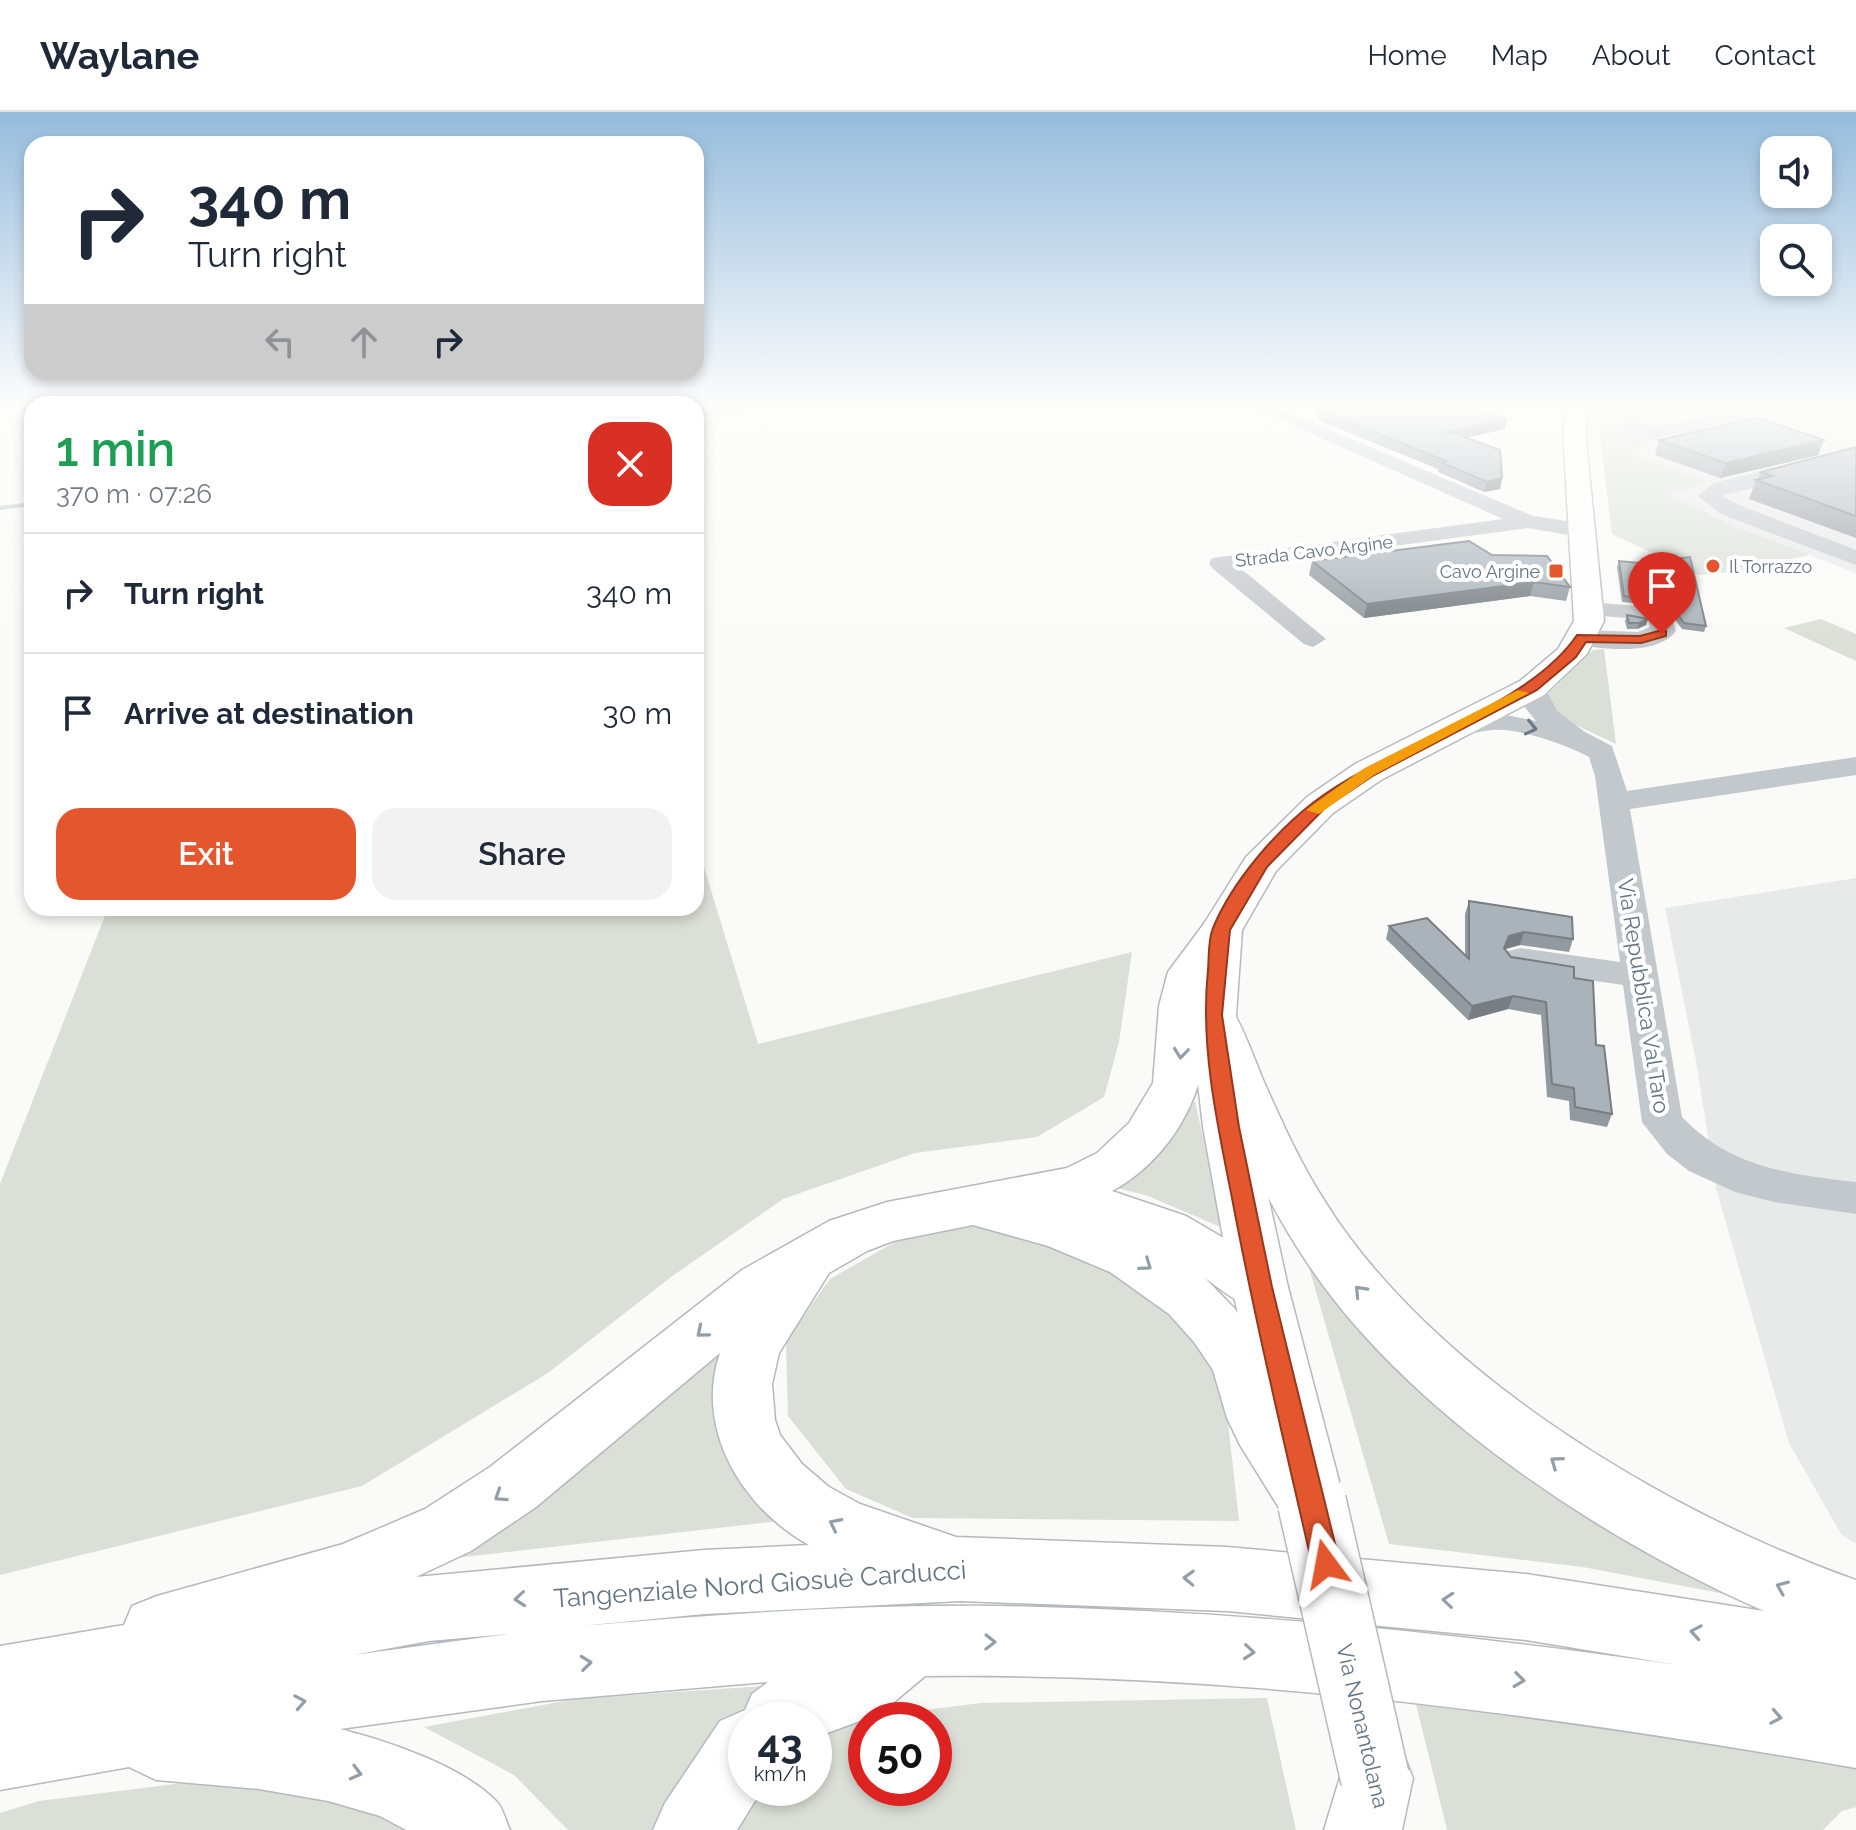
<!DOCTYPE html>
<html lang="en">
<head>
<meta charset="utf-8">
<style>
	body { margin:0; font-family:Raleway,sans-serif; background:#f2f2f3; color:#1f2937; height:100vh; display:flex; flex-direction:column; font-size:30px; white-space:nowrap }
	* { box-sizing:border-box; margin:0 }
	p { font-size:26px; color:#747a83 }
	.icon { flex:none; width:44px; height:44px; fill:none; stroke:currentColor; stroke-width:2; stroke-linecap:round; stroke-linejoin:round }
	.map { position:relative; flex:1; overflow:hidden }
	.side { position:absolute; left:24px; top:284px; width:680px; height:520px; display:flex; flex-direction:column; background:#fff; border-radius:24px; box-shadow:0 4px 12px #0003 }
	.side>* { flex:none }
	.hud { position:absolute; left:24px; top:24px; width:680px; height:244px; border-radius:24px; box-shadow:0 4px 12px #0003; background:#fff; color:#1f2937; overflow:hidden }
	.fabs { position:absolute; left:1760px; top:24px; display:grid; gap:16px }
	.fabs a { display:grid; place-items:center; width:72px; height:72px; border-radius:16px; background:#fff; box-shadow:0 4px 12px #0003; font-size:40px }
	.speed { position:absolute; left:728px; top:1590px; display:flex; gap:16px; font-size:40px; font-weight:700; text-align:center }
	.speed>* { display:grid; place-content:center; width:104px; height:104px; border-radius:50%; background:#fff; box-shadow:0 4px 12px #0003; line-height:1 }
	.speed small { font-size:20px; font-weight:400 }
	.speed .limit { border:12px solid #d22; background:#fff; color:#111 }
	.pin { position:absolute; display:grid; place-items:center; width:68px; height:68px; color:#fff; margin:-82px -34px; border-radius:50% 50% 50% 0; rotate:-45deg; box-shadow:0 0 8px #0007 }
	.pin .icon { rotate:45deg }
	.me { position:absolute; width:88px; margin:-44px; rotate:347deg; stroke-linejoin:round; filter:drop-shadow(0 0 6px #0008) }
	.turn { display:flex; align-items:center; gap:28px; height:168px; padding:0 32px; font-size:36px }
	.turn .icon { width:104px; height:104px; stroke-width:2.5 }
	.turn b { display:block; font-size:56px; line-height:68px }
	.lanes { display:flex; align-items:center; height:76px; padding:0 32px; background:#0003; justify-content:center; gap:40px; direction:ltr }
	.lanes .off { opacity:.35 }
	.round { display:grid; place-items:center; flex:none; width:84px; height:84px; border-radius:24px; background:#f2f2f3 }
	.head { display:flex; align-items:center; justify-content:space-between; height:136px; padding:0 32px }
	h1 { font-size:48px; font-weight:600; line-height:60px; color:#1e9e55 }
	.primary-button { display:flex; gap:16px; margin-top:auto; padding:16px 32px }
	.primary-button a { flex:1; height:92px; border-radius:24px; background:#e4572e; color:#fff; font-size:32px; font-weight:600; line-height:92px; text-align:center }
	.primary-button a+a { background:#f2f2f3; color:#1f2937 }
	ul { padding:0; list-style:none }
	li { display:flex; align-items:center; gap:24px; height:120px; padding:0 32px; border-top:2px solid #e0e1e3 }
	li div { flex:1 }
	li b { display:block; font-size:30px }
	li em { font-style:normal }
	header { display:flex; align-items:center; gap:48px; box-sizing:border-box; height:112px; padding:0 40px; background:#fff; border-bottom:2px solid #e0e1e3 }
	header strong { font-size:38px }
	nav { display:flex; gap:44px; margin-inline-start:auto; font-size:28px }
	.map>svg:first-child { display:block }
	.built { fill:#e8e9e9 }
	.green { fill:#dadfd7; fill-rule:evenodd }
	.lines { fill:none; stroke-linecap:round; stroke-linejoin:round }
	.stream { fill:#bbc7cb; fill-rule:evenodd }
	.major-casing { stroke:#b5babe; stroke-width:3 }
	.highway-casing { stroke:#b4b9bd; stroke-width:3 }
	.minor { fill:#c3c8cc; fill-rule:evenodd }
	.major { fill:#fff; fill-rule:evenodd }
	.highway { fill:#fff; fill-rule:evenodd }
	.major-bridge-casing { stroke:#b5babe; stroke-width:71; stroke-linecap:butt }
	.major-bridge { stroke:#fff; stroke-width:68 }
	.wall { fill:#929a9f }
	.shaded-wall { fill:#777d82 }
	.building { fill:#aab3b9; stroke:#777d82; stroke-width:2 }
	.oneway { stroke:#6a7a87 }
	.oneway2 { stroke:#939fa8 }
	.route { fill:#e4572e; stroke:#94391e; stroke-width:2 }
	.slow { fill:#f59e0b }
	.poi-dot { fill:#e4572e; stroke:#fff; stroke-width:3 }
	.labels { text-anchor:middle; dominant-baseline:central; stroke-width:8; stroke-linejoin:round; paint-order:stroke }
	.far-street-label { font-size:18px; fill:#657683; stroke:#fff }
	.far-poi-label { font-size:18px; fill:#657683; stroke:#fff; text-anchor:start }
	.street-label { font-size:22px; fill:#657683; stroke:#fff }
	.near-street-label { font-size:26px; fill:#657683; stroke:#fff }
</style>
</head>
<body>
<header>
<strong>Waylane</strong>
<nav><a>Home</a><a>Map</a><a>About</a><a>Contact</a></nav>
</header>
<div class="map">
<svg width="1856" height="1718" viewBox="0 0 1856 1718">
	<rect width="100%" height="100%" fill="#fafaf8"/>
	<g class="built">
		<polygon points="1573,292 1856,292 1856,461 1733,414 1667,381 1708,369 1572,321"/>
		<polygon points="1856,766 1856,1432 1841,1422 1789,1331 1716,1076 1696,949 1665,796"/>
	</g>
	<g class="green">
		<polygon points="1596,292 1637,292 1615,297 1617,316 1655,328 1626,340 1710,370 1668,382 1733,414 1810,443 1738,459 1699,463 1612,422"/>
		<polygon points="1821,507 1856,522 1856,549 1784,516"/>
		<polygon points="1604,537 1616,632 1557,604 1545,585 1593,538"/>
		<polygon points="696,729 758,932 1132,840 1119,930 1104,985 1037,1025 915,1041 783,1087 671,1165 548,1261 362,1374 0,1463 0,1072 108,796 696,796"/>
		<polygon points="1195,989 1223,1116 1148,1084 1106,1073 1158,1039"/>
		<polygon points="1290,1090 1491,1311 1824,1501 1583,1455 1389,1432"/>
		<polygon points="991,1108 1133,1155 1221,1248 1239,1409 913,1406 846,1377 788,1304 786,1229 830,1167 902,1126"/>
		<polygon points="760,1196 737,1242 797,1407 446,1447"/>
		<polygon points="779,1573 711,1638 665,1718 568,1718 514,1663 424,1615 575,1587"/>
		<polygon points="1414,1584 1856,1647 1856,1695 1842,1699 1823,1718 1447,1718"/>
		<path d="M1267,1586l29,132h-558l11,-35 9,-7h56v-51l16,-15 151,-19zM866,1608h68v68h-68z"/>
		<polygon points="255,1662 419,1718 0,1718 0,1701 39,1689"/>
	</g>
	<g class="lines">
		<g class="stream">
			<polygon points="781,292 797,292 696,305 696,301"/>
			<polygon points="32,390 32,394 0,398 0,394"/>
		</g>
		<g class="major-casing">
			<polygon id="major" points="1569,292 1591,292 1585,319 1604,509 1587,542 1544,583 1381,668 1333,701 1276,759 1242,818 1236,903 1253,1015 1288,1175 1339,1369 1330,1389 1307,1398 1284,1389 1275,1369 1232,1175 1203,1015 1190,903 1200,818 1246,745 1307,685 1355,652 1520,569 1558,537 1574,509 1563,319"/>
		</g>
		<g class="highway-casing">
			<g id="highway">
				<path d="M1221,805l15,4 6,9 -30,43 -7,29 24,3c15,23 24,51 35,77 18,40 36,81 60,118 107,173 344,314 532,380v188c-308,-53 -618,-96 -931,-92l-44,37 -67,25v-18h-68v68h17l-26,42h-84l12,-27 55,-82 25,-11 7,-16 16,-12 -226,19 -202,28c47,12 123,37 157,73 6,6 9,20 13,28h-104l-26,-14 -52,-15 -69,-12 -103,-9 -27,-13 -129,23v-144l124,-21 8,-19 25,-10 186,-52 82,-35 65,-42 252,-197 87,-49 58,-19 180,-34 30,-15 32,-30 24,-40 6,-77 9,-34 38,-51zM1205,942c28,72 58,143 101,207 99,150 295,279 458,350l-238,-37 -299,-27 -271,-10 -96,-33 -31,-17 -27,-23 -22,-29 -5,-15 -3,-36 7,-31 50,-80 38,-22 26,-10 80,-16 75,21 62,26 59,42 25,28 19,28 14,48 13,27 49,79 23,8 23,-8 9,-21 -9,-21 -50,-72 -27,-69 -23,-32 -30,-31c27,19 41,36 75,25l8,-16 -8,-16 -94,-55 -74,-25c50,-27 86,-81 93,-137zM720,1241c-26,76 22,155 89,192l-105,5 -288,27 55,-26 65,-44zM961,1489l266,10 299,29 146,24c-224,-32 -448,-54 -674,-58 -139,-2 -278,8 -417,20l123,-12zM508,1522l-155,21 76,-14z"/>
				<polygon points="1375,1628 1402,1639 1413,1666 1402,1718 1324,1718 1348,1639"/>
			</g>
		</g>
		<g class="minor">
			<polygon points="1245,292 1269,292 1533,404 1580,411 1591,418 1580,425 1528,416 1239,455 1326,527 1313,535 1304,532 1212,456 1209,451 1212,446 1503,407"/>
			<polygon points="1658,292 1691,292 1688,296 1642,307 1641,311 1654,315 1711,304 1712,297 1734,292 1767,292 1739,302 1798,320 1800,324 1791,330 1730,311 1653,327 1624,318 1622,314 1627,299"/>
			<polygon points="1856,336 1856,348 1722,384 1739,393 1856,438 1856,453 1723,403 1698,384 1714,371"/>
			<path d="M1589,490l74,6 9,9 4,14c-18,25 -77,19 -103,12l-4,-5 4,-5 9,-3 56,2 12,-5 -2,-7 -68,-6 -3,-5 3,-5z"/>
			<path d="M1532,568l10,2 15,29 28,21 27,14 15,45 229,-34v18l-226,34 52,308c49,51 107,57 174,65v32l-82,-12 -39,-10 -46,-21 -22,-17 -25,-32 -19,-137 -102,-15 -13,-3 -5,-8 5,-8 13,-3 99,14 -25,-186 -6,-19c-23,-12 -70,-29 -96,-27 -17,1 -32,9 -49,5l-4,-6 4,-6 52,-10 40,8 -13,-16 -4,-17 3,-6z"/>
		</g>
		<use href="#major" class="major"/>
		<use href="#highway" class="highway"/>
		<g class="major-bridge-casing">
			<polyline id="major-bridge" points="1312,1391 1375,1666"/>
		</g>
		<use href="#major-bridge" class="major-bridge"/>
	</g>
	<g class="wall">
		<polygon points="1375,295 1505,317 1465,326 1502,366 1500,377 1484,380 1438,360 1438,357 1318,308 1319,298"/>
		<polygon points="1659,328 1818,343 1720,366 1655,343"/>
		<polygon points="1856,335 1856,426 1749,387 1756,368 1758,368 1761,360"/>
		<polygon points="1492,443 1570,475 1566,489 1530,484 1364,506 1309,463 1312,449"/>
		<polygon points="1619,449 1706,514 1704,520 1682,517 1665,494 1622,490 1617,455"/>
		<polygon points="1627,503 1648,507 1646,513 1637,517 1627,517 1625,509"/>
		<polygon points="1469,789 1573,827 1569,840 1520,833 1506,837 1511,845 1574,866 1596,933 1612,1002 1607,1015 1570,1008 1569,989 1547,985 1541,903 1508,897 1468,908 1386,827 1389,814 1465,843 1465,802"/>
	</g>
	<g class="shaded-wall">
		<polygon points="1507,307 1505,317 1448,330 1450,320"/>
		<polygon points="1824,328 1818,343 1720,366 1726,351"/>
		<polygon points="1502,366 1500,377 1484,380 1487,370"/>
		<polygon points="1534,470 1530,484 1364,506 1367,492"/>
		<polygon points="1648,507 1646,513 1637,517 1639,511"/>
		<polygon points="1524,820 1520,833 1505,837 1504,836 1509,824"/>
		<polygon points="1513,884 1508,897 1468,908 1472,894"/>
	</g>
	<g class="building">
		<polygon points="1351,292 1369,292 1375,295 1389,292 1465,292 1507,307 1450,320 1500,338 1502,366 1487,370 1440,350 1446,349 1319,298"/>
		<polygon points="1757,306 1824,328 1726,351 1659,328"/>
		<polygon points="1856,335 1856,404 1756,368 1773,364 1761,360"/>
		<polygon points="1469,429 1492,443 1547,444 1570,475 1534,470 1367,492 1312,449"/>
		<polygon points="1690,445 1706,514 1684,511 1667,488 1624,484 1619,449 1640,451"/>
		<polygon points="1627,503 1648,507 1639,511 1629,511"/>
		<polygon points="1469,789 1572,805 1573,827 1524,820 1509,824 1504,836 1511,845 1574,855 1574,866 1593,869 1596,933 1604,934 1612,1002 1575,995 1574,976 1552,972 1546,890 1513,884 1472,894 1389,814 1427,806 1469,847"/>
	</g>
	<defs><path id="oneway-chevron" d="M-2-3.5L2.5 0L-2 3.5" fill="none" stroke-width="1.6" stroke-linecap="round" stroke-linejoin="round" transform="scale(2)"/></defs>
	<use class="oneway" href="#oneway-chevron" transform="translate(1531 616) rotate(13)"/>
	<g class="oneway2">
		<use href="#oneway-chevron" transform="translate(1181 941) rotate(96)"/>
		<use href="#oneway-chevron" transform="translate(1146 1153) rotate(35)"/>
		<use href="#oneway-chevron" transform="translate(1360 1179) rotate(-133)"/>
		<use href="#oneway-chevron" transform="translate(702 1220) rotate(140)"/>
		<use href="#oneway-chevron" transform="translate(1556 1350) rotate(-144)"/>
		<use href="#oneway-chevron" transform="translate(500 1384) rotate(147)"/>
		<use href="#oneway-chevron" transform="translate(835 1412) rotate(-153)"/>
		<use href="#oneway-chevron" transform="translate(1189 1466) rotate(-178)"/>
		<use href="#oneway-chevron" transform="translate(1782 1475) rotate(-157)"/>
		<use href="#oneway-chevron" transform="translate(520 1487) rotate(175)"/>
		<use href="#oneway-chevron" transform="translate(1448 1488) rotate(-175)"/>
		<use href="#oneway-chevron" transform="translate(1696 1520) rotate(-170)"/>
		<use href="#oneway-chevron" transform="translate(990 1530) rotate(1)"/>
		<use href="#oneway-chevron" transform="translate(1249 1540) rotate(5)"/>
		<use href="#oneway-chevron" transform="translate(586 1551) rotate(-6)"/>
		<use href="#oneway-chevron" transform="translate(1519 1568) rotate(7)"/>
		<use href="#oneway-chevron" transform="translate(300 1590) rotate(-10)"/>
		<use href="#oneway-chevron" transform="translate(1776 1605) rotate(10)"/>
		<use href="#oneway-chevron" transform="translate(356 1661) rotate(15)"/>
	</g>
	<linearGradient id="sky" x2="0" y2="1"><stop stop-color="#96bcdc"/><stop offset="0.55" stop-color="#fdfdfc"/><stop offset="1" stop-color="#fdfdfc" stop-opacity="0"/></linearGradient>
	<rect width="1856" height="533" fill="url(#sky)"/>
	<path class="route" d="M1662,518l4,1v5l-25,7 -55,-1 -10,15 -39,33 -163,85 -49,33 -58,59 -37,63 -8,85 17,112 33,160 68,277 -4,9 -10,4 -10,-4 -4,-9c-28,-122 -57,-244 -80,-366 -15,-75 -32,-152 -24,-228 1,-13 0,-30 5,-42 19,-46 62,-96 101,-126 75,-58 213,-93 263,-167l63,1z"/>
	<polygon class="slow" points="1518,578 1529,581 1374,663 1319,702 1306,698 1363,657"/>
	<g class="poi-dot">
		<circle cx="1713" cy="454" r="8"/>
		<rect x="1548" y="451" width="16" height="16" rx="4"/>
	</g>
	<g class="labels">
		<g class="far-street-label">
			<text transform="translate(1314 439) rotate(-7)">Strada Cavo Argine</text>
		</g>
		<g class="far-poi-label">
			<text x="1729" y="454">Il Torrazzo</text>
			<text x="1540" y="459" text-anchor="end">Cavo Argine</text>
		</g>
		<g class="street-label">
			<text transform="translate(1644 884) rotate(81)">Via Repubblica Val Taro</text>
			<text transform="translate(1363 1614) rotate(77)">Via Nonantolana</text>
		</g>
		<g class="near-street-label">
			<text transform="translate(760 1472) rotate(-4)">Tangenziale Nord Giosuè Carducci</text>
		</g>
	</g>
</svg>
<div class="fabs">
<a><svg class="icon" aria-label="sound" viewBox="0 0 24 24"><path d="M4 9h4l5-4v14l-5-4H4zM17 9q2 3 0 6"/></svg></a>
<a><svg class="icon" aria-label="search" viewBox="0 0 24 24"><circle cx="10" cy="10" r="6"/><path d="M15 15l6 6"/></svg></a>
</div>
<div class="speed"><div>43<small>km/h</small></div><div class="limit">50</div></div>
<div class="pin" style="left:1662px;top:522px;background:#d93025"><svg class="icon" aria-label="arrive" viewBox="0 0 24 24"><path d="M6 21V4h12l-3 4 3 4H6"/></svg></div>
<svg class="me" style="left:1326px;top:1452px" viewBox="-20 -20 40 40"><path d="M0-17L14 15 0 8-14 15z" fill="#e4572e" stroke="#fff" stroke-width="4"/></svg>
<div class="hud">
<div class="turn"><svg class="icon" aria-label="right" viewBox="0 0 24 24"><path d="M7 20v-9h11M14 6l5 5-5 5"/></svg><div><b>340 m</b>Turn right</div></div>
<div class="lanes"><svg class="icon off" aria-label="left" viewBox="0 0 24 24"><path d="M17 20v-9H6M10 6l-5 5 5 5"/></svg><svg class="icon off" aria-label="ahead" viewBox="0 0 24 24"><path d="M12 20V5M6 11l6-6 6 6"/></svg><svg class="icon" aria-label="right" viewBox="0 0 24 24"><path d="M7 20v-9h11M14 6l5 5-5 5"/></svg></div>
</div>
<section class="side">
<div class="head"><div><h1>1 min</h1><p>370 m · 07:26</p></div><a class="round" style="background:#d93025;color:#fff"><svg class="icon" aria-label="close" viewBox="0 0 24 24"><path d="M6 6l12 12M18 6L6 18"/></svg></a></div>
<ul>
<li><svg class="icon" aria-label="right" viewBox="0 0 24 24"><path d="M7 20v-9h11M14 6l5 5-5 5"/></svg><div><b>Turn right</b></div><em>340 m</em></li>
<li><svg class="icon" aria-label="arrive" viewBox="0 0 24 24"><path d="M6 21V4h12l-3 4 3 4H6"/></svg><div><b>Arrive at destination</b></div><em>30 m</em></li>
</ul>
<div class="primary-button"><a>Exit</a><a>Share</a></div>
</section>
</div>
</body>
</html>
